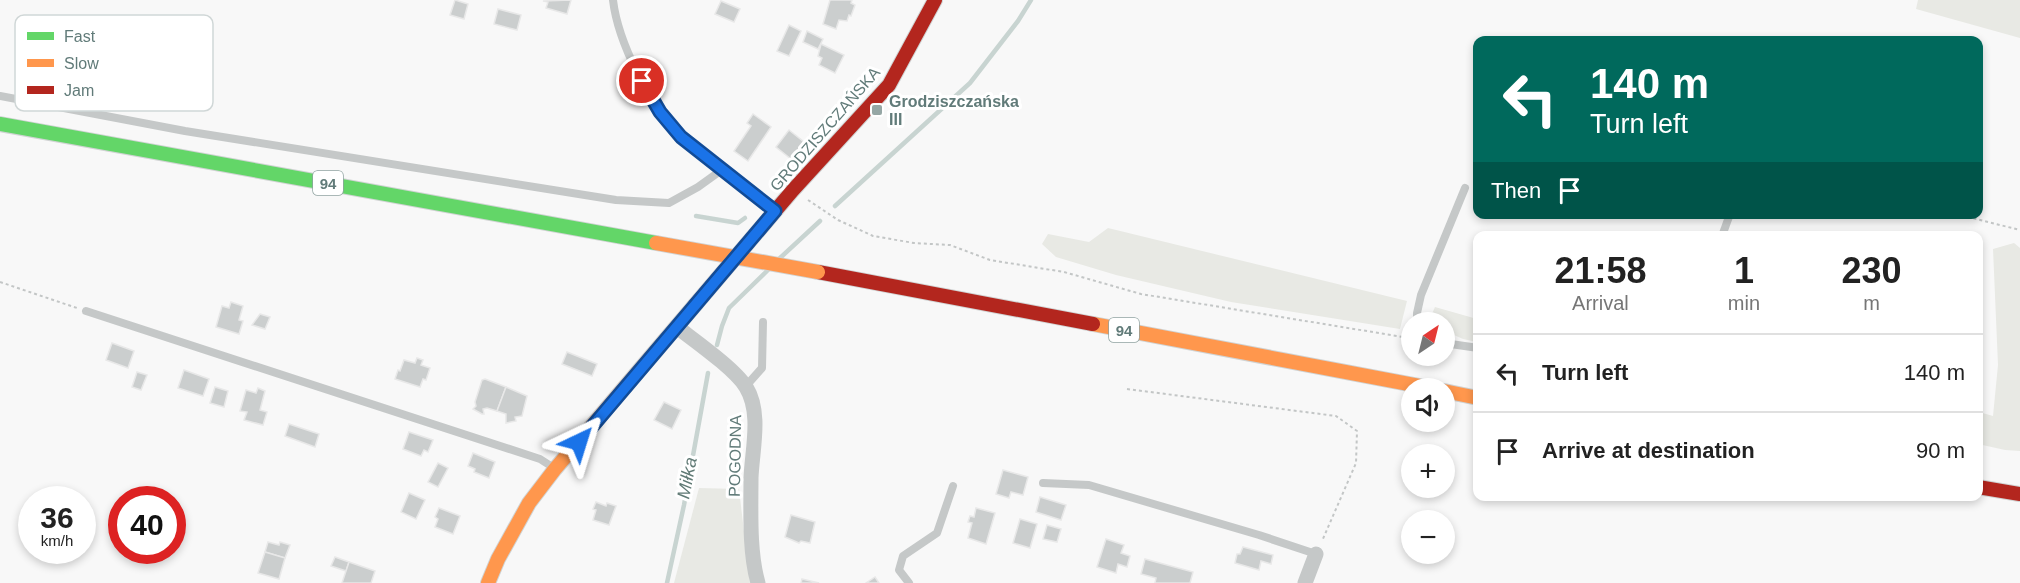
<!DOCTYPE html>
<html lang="en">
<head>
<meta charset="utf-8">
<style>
	body { margin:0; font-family:Arial,sans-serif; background:#f2f2f2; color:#222; height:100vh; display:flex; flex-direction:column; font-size:22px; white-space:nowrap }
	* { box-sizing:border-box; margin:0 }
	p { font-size:20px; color:#767676 }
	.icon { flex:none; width:33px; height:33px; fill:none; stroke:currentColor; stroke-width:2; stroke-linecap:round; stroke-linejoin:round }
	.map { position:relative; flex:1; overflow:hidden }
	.sheet { position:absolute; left:1473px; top:231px; width:510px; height:270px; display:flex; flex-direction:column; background:#fff; border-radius:12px; box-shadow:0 3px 9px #0003 }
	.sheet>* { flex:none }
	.guide { position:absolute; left:1473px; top:36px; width:510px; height:183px; border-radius:12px; box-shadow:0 3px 9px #0003; background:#00695c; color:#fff; overflow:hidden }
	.needle { width:39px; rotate:35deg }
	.buttons { position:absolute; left:1401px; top:312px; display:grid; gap:12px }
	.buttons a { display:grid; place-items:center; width:54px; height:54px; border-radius:50%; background:#fff; box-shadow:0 3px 9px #0003; font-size:30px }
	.speed { position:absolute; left:18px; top:486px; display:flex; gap:12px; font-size:30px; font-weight:700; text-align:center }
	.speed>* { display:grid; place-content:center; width:78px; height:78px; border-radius:50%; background:#fff; box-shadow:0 3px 9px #0003; line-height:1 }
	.speed small { font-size:15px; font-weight:400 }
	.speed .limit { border:9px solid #d22; background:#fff; color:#111 }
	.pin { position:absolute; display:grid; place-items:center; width:51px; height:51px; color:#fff; margin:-26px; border:3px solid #fff; border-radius:50%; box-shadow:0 2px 6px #0007 }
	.me { position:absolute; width:66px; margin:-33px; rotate:41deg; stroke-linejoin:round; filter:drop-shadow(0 0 4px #0008) }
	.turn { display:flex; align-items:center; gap:21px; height:126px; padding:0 18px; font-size:27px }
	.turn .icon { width:78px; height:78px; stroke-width:2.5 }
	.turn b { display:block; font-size:42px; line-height:51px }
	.then { display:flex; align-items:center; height:57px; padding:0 18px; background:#0003; gap:12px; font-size:22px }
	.eta { display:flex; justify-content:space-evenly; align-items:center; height:102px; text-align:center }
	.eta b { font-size:36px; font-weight:700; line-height:42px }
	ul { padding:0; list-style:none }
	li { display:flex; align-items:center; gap:18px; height:78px; padding:0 18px; border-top:2px solid #e0e0e0 }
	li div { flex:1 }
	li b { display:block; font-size:22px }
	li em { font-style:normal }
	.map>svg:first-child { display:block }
	.green { fill:#e8e9e4 }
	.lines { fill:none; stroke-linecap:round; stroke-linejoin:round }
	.stream { stroke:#c8d4d1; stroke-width:4.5 }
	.building { fill:#cbcece; stroke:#e8e8e8; stroke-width:1.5 }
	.fast-casing { stroke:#d0d3d3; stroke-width:16 }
	.slow-casing { stroke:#d0d3d3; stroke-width:16 }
	.jam-casing { stroke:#d0d3d3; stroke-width:16 }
	.path { stroke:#c3c6c6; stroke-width:2; stroke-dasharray:3 3; stroke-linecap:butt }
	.lane { stroke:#c5c8c8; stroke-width:8 }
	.street { stroke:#c5c8c8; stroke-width:15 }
	.fast { stroke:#63d668; stroke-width:14 }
	.slow { stroke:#ff974d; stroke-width:14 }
	.jam { stroke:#b3261e; stroke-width:14 }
	.slow-bridge-casing { stroke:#d1d3d3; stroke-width:16; stroke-linecap:butt }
	.slow-bridge { stroke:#ff974d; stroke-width:14 }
	.route-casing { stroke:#114b97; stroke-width:15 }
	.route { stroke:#1a73e8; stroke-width:10 }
	.poi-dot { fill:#96a7a5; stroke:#fff; stroke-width:2 }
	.labels { text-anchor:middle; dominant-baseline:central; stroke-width:6; stroke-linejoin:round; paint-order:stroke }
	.shield { fill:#fff; stroke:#90a3a1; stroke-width:1.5 }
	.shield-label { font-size:15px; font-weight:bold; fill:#617b79 }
	.poi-label { font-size:16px; font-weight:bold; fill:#617b79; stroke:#fff; text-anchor:start }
	.street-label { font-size:16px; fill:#617b79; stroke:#fff }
	.water-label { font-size:18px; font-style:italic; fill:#607a75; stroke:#fff }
	.key { fill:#fff; stroke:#d0d7d7; stroke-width:1.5 }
	.key-label { font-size:16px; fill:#617b79 }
</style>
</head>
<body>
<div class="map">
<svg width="2020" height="583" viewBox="0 0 2020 583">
	<rect width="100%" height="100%" fill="#f8f8f8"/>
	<g class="green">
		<polygon points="1918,0 2020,0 2020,38 1916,9"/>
		<polygon points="1108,228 1407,301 1400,329 1231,302 1116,275 1056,257 1042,244 1048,234 1089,242"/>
		<polygon points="2014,243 2020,248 2020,451 2005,450 1978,444 1979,412 1993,416 1998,365 1993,249"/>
		<polygon points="1435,307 1477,319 1477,342 1463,339 1445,331 1444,322 1432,322 1431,316"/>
		<polygon points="699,488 739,489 750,583 674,583"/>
	</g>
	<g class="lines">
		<g class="stream">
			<polyline points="835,206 970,83 1018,21 1031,0"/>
			<polyline points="696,216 738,223 745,218"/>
			<polyline points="780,258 820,221"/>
			<polyline points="717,345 722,326 729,308 768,270"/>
			<polyline points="667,583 684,505 708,373"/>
		</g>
	</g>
	<g class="building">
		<polygon points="455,0 468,4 464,19 450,15"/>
		<polygon points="571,0 567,14 546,8 548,2 543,1"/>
		<polygon points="830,0 852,0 851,3 855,5 851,16 849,15 847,21 839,20 836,29 823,24"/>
		<polygon points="721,1 740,9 734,22 715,14"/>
		<polygon points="498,9 521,15 517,30 494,24"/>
		<polygon points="789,25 801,31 789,56 777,51"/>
		<polygon points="807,31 823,39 818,49 803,42"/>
		<polygon points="821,44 844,55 835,73 819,65 822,58 818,56"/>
		<polygon points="753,114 771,127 748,161 734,151 751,126 747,123"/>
		<polygon points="789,130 804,142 791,159 776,147"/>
		<polygon points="231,302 243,306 239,320 243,321 239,334 216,327 222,306 229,308"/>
		<polygon points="260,314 270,317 265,329 252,325"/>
		<polygon points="112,343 134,351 128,368 106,360"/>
		<polygon points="567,352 597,364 592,376 562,364"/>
		<polygon points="417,358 423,360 421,365 430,368 426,380 423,379 420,387 395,379 398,370 400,371 404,360 415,363"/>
		<polygon points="184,370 209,379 203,396 178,388"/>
		<polygon points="137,372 147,375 141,390 132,387"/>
		<polygon points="485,379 506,387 497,411 487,408 483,409 484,414 482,414 473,409 476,406 475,402 482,380"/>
		<polygon points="215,387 228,391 224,407 210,403"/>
		<polygon points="506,387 527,396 522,416 515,417 516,421 506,423 506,414 497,411"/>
		<polygon points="258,388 265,391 260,410 267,412 263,425 244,420 247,412 240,411 246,390 256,393"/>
		<polygon points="664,402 681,410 672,429 654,420"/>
		<polygon points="289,424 319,434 315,447 285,436"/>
		<polygon points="409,432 433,440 428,452 424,450 421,456 403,449"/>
		<polygon points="473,453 495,462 489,478 474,472 475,469 468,466"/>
		<polygon points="438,463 448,468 438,487 428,482"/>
		<polygon points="1003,470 1028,477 1023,495 1011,492 1009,498 996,494"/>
		<polygon points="409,493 425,500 416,519 401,512"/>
		<polygon points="1040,497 1066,505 1061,520 1036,512"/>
		<polygon points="596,502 606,506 607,503 616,506 609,525 593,520 596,510 593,509"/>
		<polygon points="439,508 460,516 453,534 435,527 438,519 435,517"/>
		<polygon points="976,508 995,513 986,544 968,538 972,523 968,522 970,516 974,517"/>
		<polygon points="791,515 815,522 810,543 801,541 799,543 785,537"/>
		<polygon points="1020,519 1037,524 1030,548 1013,543"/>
		<polygon points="1047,525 1061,529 1057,542 1043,539"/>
		<polygon points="1106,539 1124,545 1121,553 1130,556 1127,567 1118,564 1116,573 1097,567"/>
		<polygon points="268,542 279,545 280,542 290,545 285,558 265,552"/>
		<polygon points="1243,547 1273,555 1271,564 1261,561 1259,570 1235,563 1237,554 1240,554"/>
		<polygon points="265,552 285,558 279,579 258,573"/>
		<polygon points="335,557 349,562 346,571 331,566"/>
		<polygon points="1145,559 1193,572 1190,583 1155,583 1156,578 1141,574"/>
		<polygon points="349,562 375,571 371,583 342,583"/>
		<polygon points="875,577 879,583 866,583"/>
		<polygon points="802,579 819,583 801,583"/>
	</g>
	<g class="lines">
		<g class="fast-casing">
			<polyline id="fast" points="0,124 656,243"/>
		</g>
		<g class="slow-casing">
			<g id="slow">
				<polyline points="1093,324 1430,388"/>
				<polyline points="1444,391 1478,398"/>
				<polyline points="488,583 498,559 529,503 555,469 695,305"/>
			</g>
		</g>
		<g class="jam-casing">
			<g id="jam">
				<polyline points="818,272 1093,324"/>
				<polyline points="695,305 793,190 889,85 935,0"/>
				<polyline points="1978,487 2020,494"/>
			</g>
		</g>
		<g class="path">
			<polyline points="808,200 838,220 873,236 914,243 950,245 990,260 1064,272 1141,294 1403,337 1412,332"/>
			<polyline points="1956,214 2020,230"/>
			<polyline points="0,282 77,308"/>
			<polyline points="1127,389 1336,416 1357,431 1356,463 1322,541"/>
		</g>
		<g class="lane">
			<path d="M0,96l185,35 431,69 53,3 29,-16 25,-18c-14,-11 -32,-21 -44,-34 -29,-31 -61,-92 -66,-135"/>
			<polyline points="723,169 773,210"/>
			<polyline points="1722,236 1730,214"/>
			<polyline points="86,311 540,459 554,468"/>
			<polyline points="1417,322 1417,313 1421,295 1465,188"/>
			<polyline points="1444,343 1478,348"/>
			<polyline points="746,386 762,368 763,322"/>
			<polyline points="1043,483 1089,485 1259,535 1316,554"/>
			<polyline points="909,583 899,570 903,556 937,533 953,486"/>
		</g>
		<g class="street">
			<path d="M677,327c18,14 58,42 69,60 16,26 6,63 5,91 0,32 -2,74 7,105"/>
			<polyline points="1305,583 1316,554"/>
		</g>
		<use href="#fast" class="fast"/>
		<use href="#slow" class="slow"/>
		<use href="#jam" class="jam"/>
		<g class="slow-bridge-casing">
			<polyline id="slow-bridge" points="656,243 818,272"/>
		</g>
		<use href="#slow-bridge" class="slow-bridge"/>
	</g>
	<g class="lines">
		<g class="route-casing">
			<polyline id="route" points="579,442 775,211 681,137 660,112 642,81"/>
		</g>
		<use href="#route" class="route"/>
	</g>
	<rect class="poi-dot" x="871" y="104" width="12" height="12" rx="3"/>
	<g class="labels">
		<g class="shield">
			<rect x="313" y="171" width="30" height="24" rx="4.5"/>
			<rect x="1109" y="318" width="30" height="24" rx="4.5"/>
		</g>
		<g class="shield-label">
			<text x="328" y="183">94</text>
			<text x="1124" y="330">94</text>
		</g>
		<g class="poi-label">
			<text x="889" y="101">Grodziszczańska<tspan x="889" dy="18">III</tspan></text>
		</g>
		<g class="street-label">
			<text transform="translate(825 129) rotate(-49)">GRODZISZCZAŃSKA</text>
			<text transform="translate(735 456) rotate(-89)">POGODNA</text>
		</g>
		<g class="water-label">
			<text transform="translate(687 478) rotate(-79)">Miłka</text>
		</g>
	</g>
	<rect x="15" y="15" width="198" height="96" rx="9" class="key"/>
	<rect x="27" y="32" width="27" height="8" fill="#63d668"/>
	<rect x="27" y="59" width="27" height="8" fill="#ff974d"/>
	<rect x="27" y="86" width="27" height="8" fill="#b3261e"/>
	<g class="key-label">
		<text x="64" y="42">Fast</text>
		<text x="64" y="69">Slow</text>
		<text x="64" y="96">Jam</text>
	</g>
</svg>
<div class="buttons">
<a><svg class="needle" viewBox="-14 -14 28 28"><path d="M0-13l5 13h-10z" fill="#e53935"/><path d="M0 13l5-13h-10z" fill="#767676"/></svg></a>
<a><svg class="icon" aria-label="sound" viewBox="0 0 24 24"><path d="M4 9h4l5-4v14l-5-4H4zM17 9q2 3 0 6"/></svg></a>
<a>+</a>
<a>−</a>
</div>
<div class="speed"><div>36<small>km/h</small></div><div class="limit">40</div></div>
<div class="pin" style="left:642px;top:81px;background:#d93025"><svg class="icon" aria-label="arrive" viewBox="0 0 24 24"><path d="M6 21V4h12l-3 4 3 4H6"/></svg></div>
<svg class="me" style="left:579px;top:442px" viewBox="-20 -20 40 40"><path d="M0-17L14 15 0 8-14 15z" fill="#1a73e8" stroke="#fff" stroke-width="4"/></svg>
<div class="guide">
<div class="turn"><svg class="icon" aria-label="left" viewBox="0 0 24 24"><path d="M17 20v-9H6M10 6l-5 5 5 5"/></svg><div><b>140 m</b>Turn left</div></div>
<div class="then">Then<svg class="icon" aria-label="arrive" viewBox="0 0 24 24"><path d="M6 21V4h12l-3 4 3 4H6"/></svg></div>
</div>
<section class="sheet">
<div class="eta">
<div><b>21:58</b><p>Arrival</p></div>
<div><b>1</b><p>min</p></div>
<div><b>230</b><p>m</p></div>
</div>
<ul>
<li><svg class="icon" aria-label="left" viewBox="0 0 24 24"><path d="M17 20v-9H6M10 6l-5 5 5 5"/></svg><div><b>Turn left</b></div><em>140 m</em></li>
<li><svg class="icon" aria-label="arrive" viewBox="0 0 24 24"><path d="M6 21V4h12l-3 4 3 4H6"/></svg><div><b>Arrive at destination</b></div><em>90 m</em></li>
</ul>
</section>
</div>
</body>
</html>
